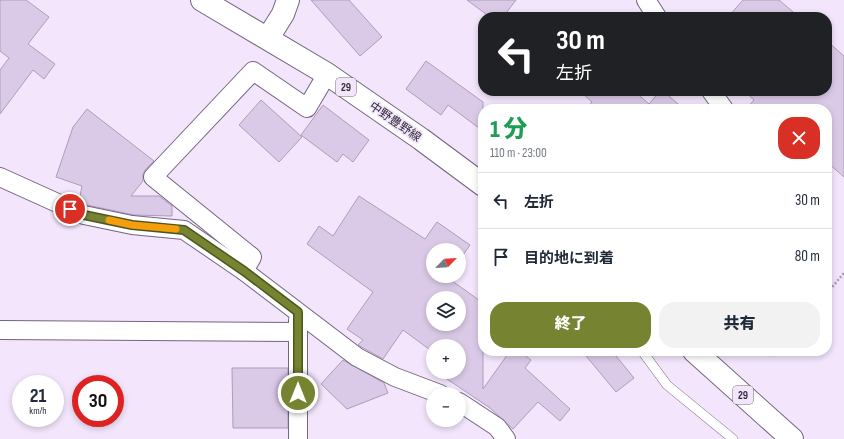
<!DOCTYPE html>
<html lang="ja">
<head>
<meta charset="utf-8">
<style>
	body { margin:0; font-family:"Sofia Sans Condensed","Noto Sans JP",sans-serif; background:#f2f2f3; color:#1f2937; height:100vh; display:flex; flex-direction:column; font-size:15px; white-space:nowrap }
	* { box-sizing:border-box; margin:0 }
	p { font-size:13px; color:#747a83 }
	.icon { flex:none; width:22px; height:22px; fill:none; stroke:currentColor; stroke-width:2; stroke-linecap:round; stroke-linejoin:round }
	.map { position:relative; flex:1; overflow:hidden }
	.sheet { position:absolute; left:478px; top:104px; width:354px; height:252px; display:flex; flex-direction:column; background:#fff; border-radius:16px; box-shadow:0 2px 6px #0003 }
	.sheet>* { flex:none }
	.hud { position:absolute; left:478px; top:12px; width:354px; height:84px; border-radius:16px; box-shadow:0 2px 6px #0003; background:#202124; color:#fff; overflow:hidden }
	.needle { width:26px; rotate:66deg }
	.fabs { position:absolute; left:426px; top:243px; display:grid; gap:8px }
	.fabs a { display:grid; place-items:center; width:40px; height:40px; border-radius:50%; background:#fff; box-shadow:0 2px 6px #0003; font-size:20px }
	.speed { position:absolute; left:12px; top:375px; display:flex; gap:8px; font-size:20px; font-weight:700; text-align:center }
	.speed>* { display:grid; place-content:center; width:52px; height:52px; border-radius:50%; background:#fff; box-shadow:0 2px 6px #0003; line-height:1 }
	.speed small { font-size:10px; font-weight:400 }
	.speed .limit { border:6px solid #d22; background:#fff; color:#111 }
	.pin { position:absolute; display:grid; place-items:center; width:34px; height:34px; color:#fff; margin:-17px; border:2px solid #fff; border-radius:50%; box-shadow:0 1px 4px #0007 }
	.me { position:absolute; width:44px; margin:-22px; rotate:0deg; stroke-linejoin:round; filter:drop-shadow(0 0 3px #0008) }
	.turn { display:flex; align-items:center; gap:14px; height:84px; padding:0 12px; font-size:18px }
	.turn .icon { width:52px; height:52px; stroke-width:2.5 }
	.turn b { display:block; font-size:28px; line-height:34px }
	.round { display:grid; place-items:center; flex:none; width:42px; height:42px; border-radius:16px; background:#f2f2f3 }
	.summary { display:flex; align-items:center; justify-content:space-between; height:68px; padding:0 12px }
	h1 { font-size:24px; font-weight:800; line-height:30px; color:#1e9e55 }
	.action { display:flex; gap:8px; margin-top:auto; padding:8px 12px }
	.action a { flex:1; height:46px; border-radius:16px; background:#768331; color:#fff; font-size:16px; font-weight:800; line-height:46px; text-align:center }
	.action a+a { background:#f2f2f3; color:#1f2937 }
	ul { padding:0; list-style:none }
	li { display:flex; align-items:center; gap:12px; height:56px; padding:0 12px; border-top:1px solid #e0e1e3 }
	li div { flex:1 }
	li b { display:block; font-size:15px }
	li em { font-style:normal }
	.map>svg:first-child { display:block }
	.building { fill:#dbcae7; stroke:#ad9db9; fill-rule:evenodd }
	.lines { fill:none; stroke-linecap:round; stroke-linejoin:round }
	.lane-casing { stroke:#74657f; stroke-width:10 }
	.street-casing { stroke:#74657f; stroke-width:20 }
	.secondary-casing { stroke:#74657f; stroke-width:24 }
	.primary-casing { stroke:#74657f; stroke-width:24 }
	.path { stroke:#a59bad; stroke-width:2.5; stroke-dasharray:2 2; stroke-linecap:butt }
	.lane { stroke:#fff; stroke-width:9 }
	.street { stroke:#fff; stroke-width:18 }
	.secondary { stroke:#fff; stroke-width:22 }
	.primary { stroke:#fff; stroke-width:22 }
	.route-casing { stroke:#4d5520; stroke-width:10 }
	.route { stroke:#768331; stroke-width:7 }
	.slow { stroke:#f59e0b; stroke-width:7 }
	.labels { text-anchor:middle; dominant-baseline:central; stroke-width:3.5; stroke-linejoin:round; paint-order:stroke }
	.shield { fill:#f2e5fc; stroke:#6b6371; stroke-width:1 }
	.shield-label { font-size:11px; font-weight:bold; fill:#312b36 }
	.street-label { font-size:12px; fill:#312b36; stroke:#f2e5fc }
</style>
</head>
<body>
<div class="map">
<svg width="844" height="439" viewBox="0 0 844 439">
	<rect width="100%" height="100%" fill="#f2e5fc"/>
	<g class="building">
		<polygon points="0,0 26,0 49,17 28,44 55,64 44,79 33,70 0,114 0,70 9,58 0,51"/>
		<polygon points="311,0 349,0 382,37 360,56"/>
		<polygon points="467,0 516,0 503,17 490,17"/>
		<polygon points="743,0 779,0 799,17 728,17"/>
		<polygon points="827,41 844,56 844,177 827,162 827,109 746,109 754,100 744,91 827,91"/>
		<polygon points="426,61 483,102 483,131 448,105 441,115 406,89"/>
		<polygon points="580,91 634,91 649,104 660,91 663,91 684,109 586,109 592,102"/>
		<polygon points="261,100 302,137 279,162 239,125"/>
		<polygon points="323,105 369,140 353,162 343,154 337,162 301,135"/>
		<polygon points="87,109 154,161 145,170 143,175 143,181 131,196 159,196 172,206 172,216 134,215 87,205 79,201 82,186 56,177 73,127"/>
		<path d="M359,196l66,43 12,-17 33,23 -11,16v-11h-26v26h16l-1,2 35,25v86l27,-38h9l12,9 -6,8 45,41 -10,12 -22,-19 -25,27 -23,-21 -46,-31 3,-5h12v-26h-26v6l-30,-22 -20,29 -25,-14 5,-5 -16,-11 26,-37 -66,-48 12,-18 14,10zM433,298h26v26h-26z"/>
		<polygon points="582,351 612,351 634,378 616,392"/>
		<polygon points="343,360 384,383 388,393 347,409 321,384"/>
		<polygon points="232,368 288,368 288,428 233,428"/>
	</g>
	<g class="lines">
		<g class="lane-casing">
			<polyline id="lane" points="642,351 667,385 733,439"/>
		</g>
		<g class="street-casing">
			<g id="street">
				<polyline points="646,0 657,17"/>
				<polyline points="711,91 724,109"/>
				<polyline points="0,177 84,215 132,225 184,230 244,271 357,357 395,377 440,394"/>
				<polyline points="244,271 252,257 153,177 253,71 307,108 327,74"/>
				<polyline points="298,320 298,439"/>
				<polyline points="0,330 298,332"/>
				<polyline points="459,402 497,427 506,439"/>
			</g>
		</g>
		<g class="secondary-casing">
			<polyline id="secondary" points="268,38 283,14 288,0"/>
		</g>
		<g class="primary-casing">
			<g id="primary">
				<polyline points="202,0 327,74 421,139 483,185"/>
				<polyline points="694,351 792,439"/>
			</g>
		</g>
		<g class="path">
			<polyline points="827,293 844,273"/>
			<polyline points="739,351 742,354 774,355 778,351"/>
		</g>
		<use href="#lane" class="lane"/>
		<use href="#street" class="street"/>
		<use href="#secondary" class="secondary"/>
		<use href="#primary" class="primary"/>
	</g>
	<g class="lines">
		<g class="route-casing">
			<polyline id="route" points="70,209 84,215 132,225 184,230 244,271 298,312 298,393"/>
		</g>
		<use href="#route" class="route"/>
		<polyline class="slow" points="109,220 132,225 176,229"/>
	</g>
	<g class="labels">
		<g class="shield">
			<rect x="336" y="78" width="20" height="18" rx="3"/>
			<rect x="733" y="386" width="20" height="18" rx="3"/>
		</g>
		<g class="shield-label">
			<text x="346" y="87">29</text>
			<text x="743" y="395">29</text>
		</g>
		<g class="street-label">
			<text transform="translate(395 122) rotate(35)">中野豊野線</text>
		</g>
	</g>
</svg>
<div class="fabs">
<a><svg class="needle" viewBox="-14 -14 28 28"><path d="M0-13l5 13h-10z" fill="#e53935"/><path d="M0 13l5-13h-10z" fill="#747a83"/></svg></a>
<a><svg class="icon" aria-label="layers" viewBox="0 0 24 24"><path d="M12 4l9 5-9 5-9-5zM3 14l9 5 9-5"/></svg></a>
<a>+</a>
<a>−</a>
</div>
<div class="speed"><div>21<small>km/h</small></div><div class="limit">30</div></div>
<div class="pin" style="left:70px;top:209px;background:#d93025"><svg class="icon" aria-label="arrive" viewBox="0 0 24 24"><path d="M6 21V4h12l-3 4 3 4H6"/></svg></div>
<svg class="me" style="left:298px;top:393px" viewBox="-20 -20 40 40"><circle r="17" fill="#768331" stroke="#fff" stroke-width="3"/><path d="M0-11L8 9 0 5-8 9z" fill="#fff"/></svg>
<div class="hud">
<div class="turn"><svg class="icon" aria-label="left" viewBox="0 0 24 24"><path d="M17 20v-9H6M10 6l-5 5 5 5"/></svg><div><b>30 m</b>左折</div></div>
</div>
<section class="sheet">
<div class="summary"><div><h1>1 分</h1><p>110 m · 23:00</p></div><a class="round" style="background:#d93025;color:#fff"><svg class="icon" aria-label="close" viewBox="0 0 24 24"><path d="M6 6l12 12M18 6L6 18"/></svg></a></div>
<ul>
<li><svg class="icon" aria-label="left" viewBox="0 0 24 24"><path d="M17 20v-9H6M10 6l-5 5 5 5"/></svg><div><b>左折</b></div><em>30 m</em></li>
<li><svg class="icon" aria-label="arrive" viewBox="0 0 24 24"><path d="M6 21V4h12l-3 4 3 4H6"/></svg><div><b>目的地に到着</b></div><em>80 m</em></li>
</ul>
<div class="action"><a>終了</a><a>共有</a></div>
</section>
</div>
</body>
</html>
